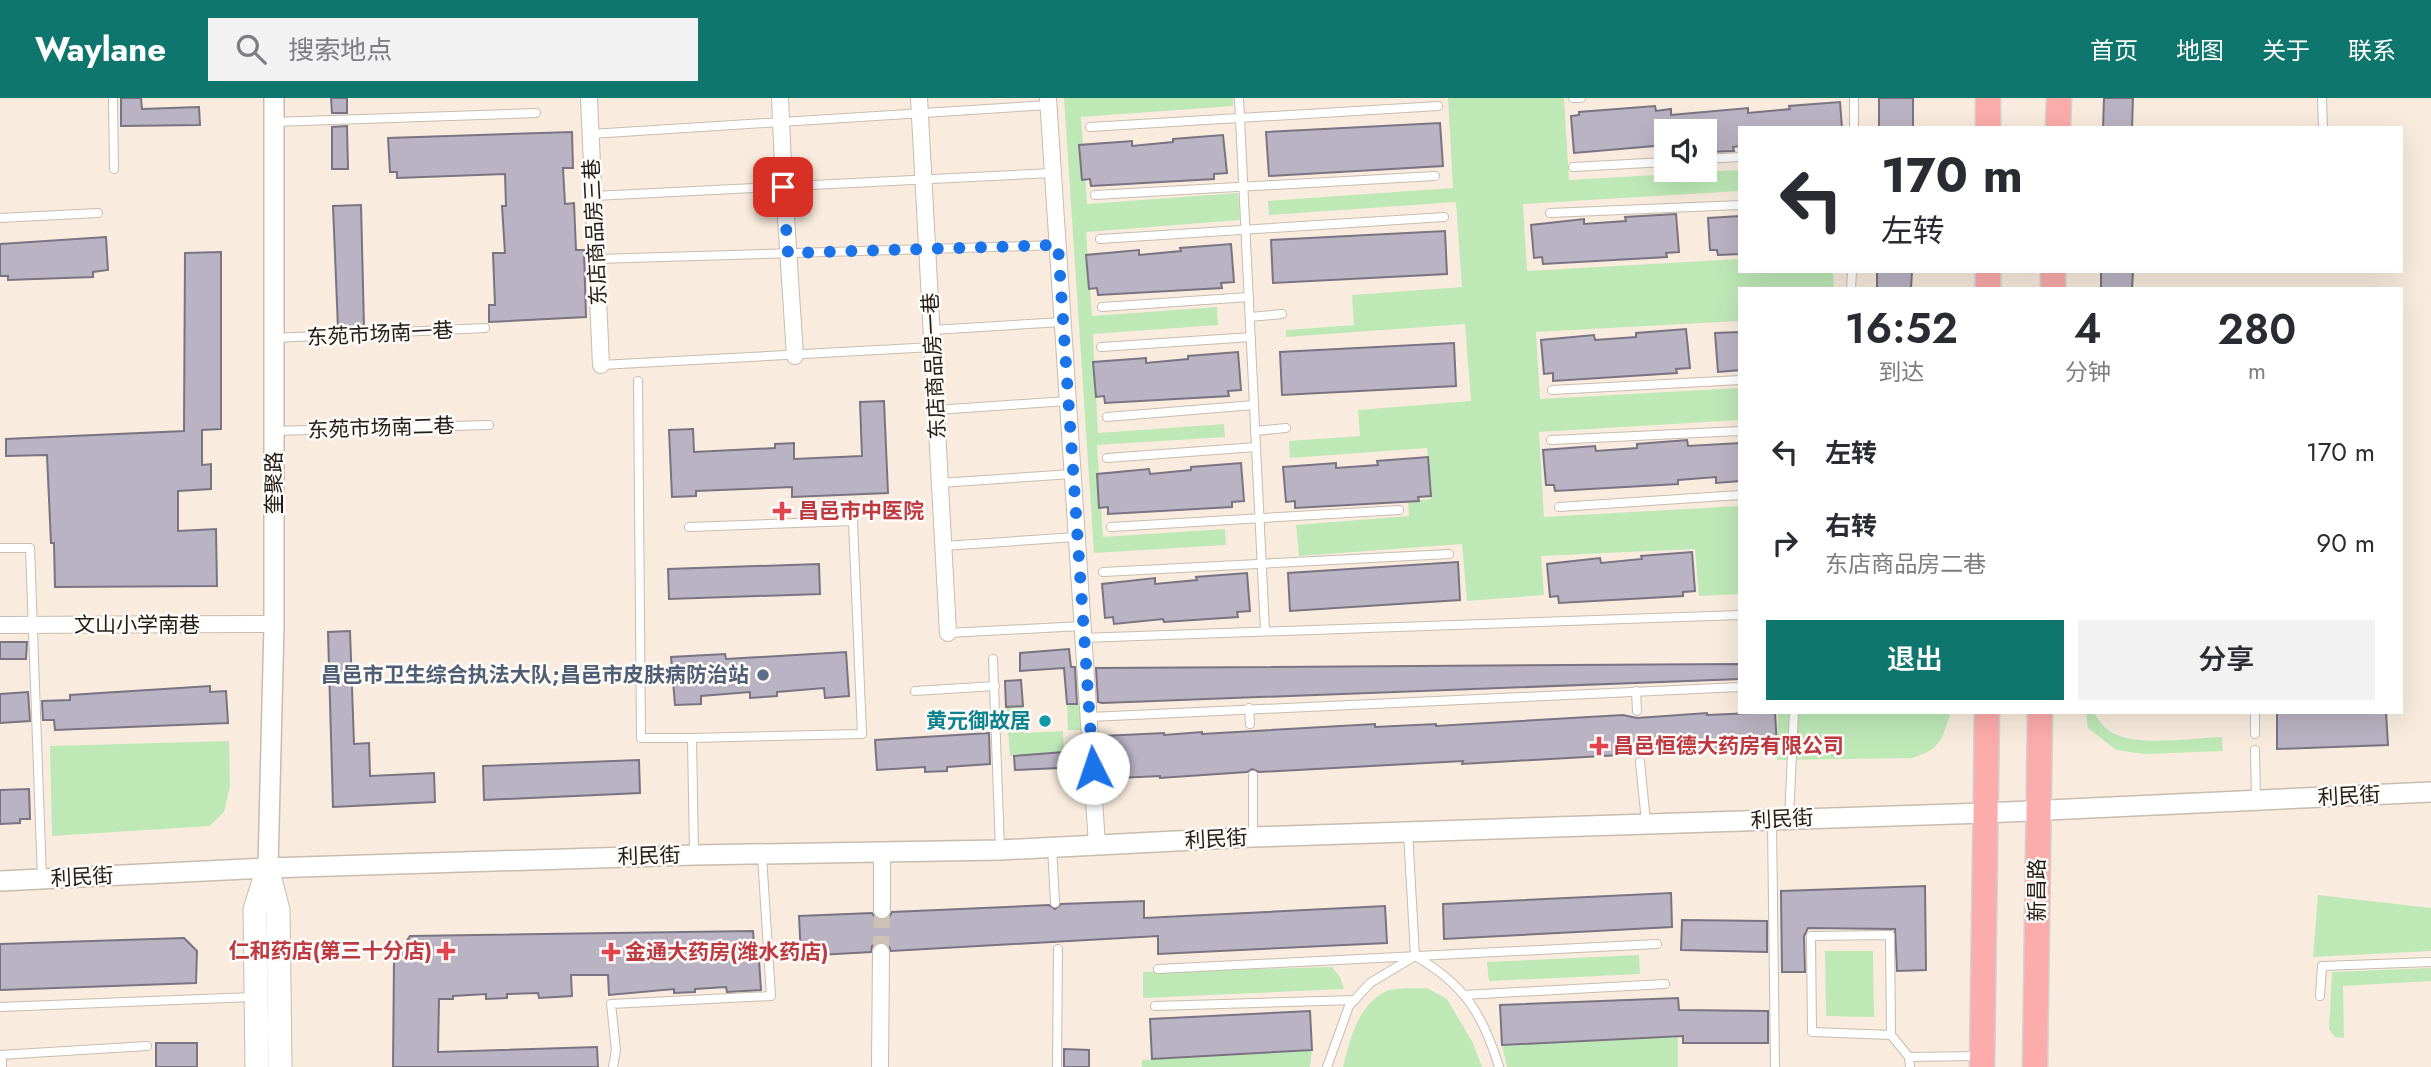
<!DOCTYPE html>
<html lang="zh">
<head>
<meta charset="utf-8">
<style>
	body { margin:0; font-family:Jost,"Noto Sans SC",sans-serif; background:#f2f2f3; color:#2b2b33; height:100vh; display:flex; flex-direction:column; font-size:26px; white-space:nowrap }
	* { box-sizing:border-box; margin:0 }
	p { font-size:23px; color:#7c7c81 }
	.icon { flex:none; width:38px; height:38px; fill:none; stroke:currentColor; stroke-width:2; stroke-linecap:round; stroke-linejoin:round }
	.map { position:relative; flex:1; overflow:hidden }
	.panel { position:absolute; left:1738px; top:189px; width:665px; height:427px; display:flex; flex-direction:column; background:#fff; border-radius:0px; box-shadow:0 7px 28px #0002 }
	.panel>* { flex:none }
	.banner { position:absolute; left:1738px; top:28px; width:665px; height:147px; border-radius:0px; box-shadow:0 7px 28px #0002; background:#fff; color:#2b2b33; overflow:hidden }
	.tools { position:absolute; left:1654px; top:21px; display:grid; gap:14px }
	.tools a { display:grid; place-items:center; width:63px; height:63px; border-radius:0px; background:#fff; box-shadow:0 7px 28px #0002; font-size:35px }
	.pin { position:absolute; display:grid; place-items:center; width:60px; height:60px; color:#fff; margin:-30px; border-radius:14px; box-shadow:0 4px 10px #0006 }
	.me { position:absolute; width:77px; margin:-38px; rotate:356deg; stroke-linejoin:round; filter:drop-shadow(0 0 5px #0008) }
	.turn { display:flex; align-items:center; gap:24px; height:147px; padding:0 28px; font-size:32px }
	.turn .icon { width:91px; height:91px; stroke-width:2.5 }
	.turn b { display:block; font-size:49px; line-height:60px }
	.eta { display:flex; justify-content:space-evenly; align-items:center; height:119px; text-align:center }
	.eta b { font-size:42px; font-weight:600; line-height:49px }
	.primary-button { display:flex; gap:14px; margin-top:auto; padding:14px 28px }
	.primary-button a { flex:1; height:80px; border-radius:0px; background:#0f766e; color:#fff; font-size:28px; font-weight:600; line-height:80px; text-align:center }
	.primary-button a+a { background:#f2f2f3; color:#2b2b33 }
	ul { padding:0; list-style:none }
	li { display:flex; align-items:center; gap:21px; height:91px; padding:0 28px }
	li div { flex:1 }
	li b { display:block; font-size:26px }
	li em { font-style:normal }
	header { display:flex; align-items:center; gap:42px; box-sizing:border-box; height:98px; padding:0 35px; background:#0f766e; color:#fff }
	header strong { font-size:33px }
	nav { display:flex; gap:38px; margin-inline-start:auto; font-size:24px }
	.search { width:490px; height:63px; background:#f2f2f3; display:flex; align-items:center; gap:18px; box-sizing:border-box; padding:0 24px; border-radius:0px; color:#7c7c81; font-size:26px }
	.map>svg:first-child { display:block }
	.green { fill:#bee9b7 }
	.building { fill:#bab3c3; stroke:#7a7382; stroke-width:2 }
	.lines { fill:none; stroke-linecap:round; stroke-linejoin:round }
	.minor-tunnel { stroke:#cec2b6; stroke-width:16; stroke-dasharray:16 8; stroke-linecap:butt }
	.service-casing { stroke:#c8bcaf; stroke-width:10 }
	.minor-casing { stroke:#c8bcaf; stroke-width:18 }
	.tertiary-casing { stroke:#c8bcaf; stroke-width:22 }
	.secondary-casing { stroke:#c8bcaf; stroke-width:25 }
	.primary-casing { stroke:#d3d2d1; stroke-width:27 }
	.service { stroke:#fff; stroke-width:8 }
	.minor { stroke:#fff; stroke-width:16 }
	.tertiary { stroke:#fff; stroke-width:19 }
	.secondary { stroke:#fff; stroke-width:23 }
	.primary { stroke:#fcacab; stroke-width:24 }
	.route { stroke:#1a73e8; stroke-width:12; stroke-dasharray:0 21.6 }
	.health-dot { fill:#e0444e; stroke:#fefbf8; stroke-width:2.5 }
	.service-dot { fill:#5c6f8a; stroke:#fefbf8; stroke-width:2.5 }
	.culture-dot { fill:#0f9aa8; stroke:#fefbf8; stroke-width:2.5 }
	.labels { text-anchor:middle; dominant-baseline:central; stroke-width:5; stroke-linejoin:round; paint-order:stroke }
	.street-label { font-size:21px; fill:#211c17; stroke:#fefbf8 }
	.health-label { font-size:21px; font-weight:bold; fill:#be3a42; stroke:#fefbf8; text-anchor:start }
	.service-label { font-size:21px; font-weight:bold; fill:#4e5e75; stroke:#fefbf8; text-anchor:end }
	.culture-label { font-size:21px; font-weight:bold; fill:#0d838f; stroke:#fefbf8; text-anchor:end }
</style>
</head>
<body>
<header>
<strong>Waylane</strong>
<div class="search"><svg class="icon" aria-label="search" viewBox="0 0 24 24"><circle cx="10" cy="10" r="6"/><path d="M15 15l6 6"/></svg>搜索地点</div>
<nav><a>首页</a><a>地图</a><a>关于</a><a>联系</a></nav>
</header>
<div class="map">
<svg width="2431" height="969" viewBox="0 0 2431 969">
	<rect width="100%" height="100%" fill="#f9ecde"/>
	<g class="green">
		<polygon points="1064,0 1233,0 1233,8 1081,19 1087,106 1238,95 1240,122 1086,134 1092,218 1217,209 1218,227 1093,236 1098,335 1224,326 1225,339 1097,347 1103,439 1225,431 1226,447 1094,455"/>
		<polygon points="1448,0 1564,0 1569,82 1739,72 1739,93 1523,106 1527,173 1739,161 1740,173 1833,173 1834,191 1740,191 1739,223 1536,234 1540,301 1739,290 1739,322 1539,334 1544,419 1739,408 1739,496 1699,498 1695,451 1541,458 1544,497 1467,503 1462,446 1299,458 1296,427 1409,418 1408,403 1431,401 1427,350 1290,360 1289,343 1360,338 1358,312 1471,303 1465,226 1286,239 1286,232 1354,227 1352,197 1462,189 1456,104 1269,117 1268,103 1453,90"/>
		<polygon points="1082,605 1084,632 1068,632 1067,606"/>
		<polygon points="1023,608 1025,635 1063,633 1064,654 1010,658 1006,609"/>
		<path d="M1778,614h173c-10,28 -9,37 -39,46l-135,2z"/>
		<path d="M2086,614h8c5,10 12,19 23,23 28,11 75,3 105,2l1,14 -78,3 -29,-4 -28,-22z"/>
		<polygon points="229,643 230,688 224,714 210,728 52,738 50,648"/>
		<polygon points="2318,797 2431,810 2431,853 2313,859"/>
		<polygon points="1825,853 1873,853 1874,919 1826,918"/>
		<polygon points="1639,857 1640,876 1489,883 1487,864"/>
		<polygon points="1332,869 1340,879 1344,891 1143,900 1143,874"/>
		<polygon points="2431,870 2431,883 2343,888 2344,940 2335,939 2329,931 2332,874"/>
		<path d="M1427,890l20,11 26,44 9,24h-139c7,-28 15,-63 44,-76 11,-4 28,-2 40,-3z"/>
		<polygon points="1678,939 1678,969 1507,969 1502,947"/>
		<polygon points="1312,952 1310,969 1142,969 1142,962"/>
	</g>
	<g class="building">
		<polygon points="121,0 141,0 142,11 199,9 200,27 121,28"/>
		<polygon points="331,0 347,0 347,15 332,15"/>
		<rect x="1879" y="0" width="34" height="30"/>
		<polygon points="2104,0 2133,0 2132,30 2103,30"/>
		<polygon points="1840,4 1842,30 1740,30 1740,48 1733,49 1734,53 1707,54 1704,49 1704,33 1666,33 1666,47 1574,55 1571,18 1579,17 1579,14 1655,8 1656,13 1671,11 1671,17 1748,10 1748,15 1790,11 1789,8"/>
		<polygon points="1440,25 1443,68 1269,78 1266,34"/>
		<polygon points="347,28 348,71 332,71 332,29"/>
		<polygon points="572,34 573,70 563,70 565,106 574,105 576,152 584,152 586,219 489,224 489,207 495,207 493,155 505,155 502,108 506,108 505,76 397,80 397,74 390,74 388,40"/>
		<polygon points="1223,37 1227,75 1214,76 1214,81 1091,88 1090,81 1082,82 1079,47 1132,43 1132,48 1173,44 1173,41"/>
		<polygon points="361,107 364,229 338,230 333,108"/>
		<polygon points="1676,116 1679,154 1666,155 1667,159 1543,166 1542,159 1534,160 1531,127 1584,121 1584,126 1626,123 1625,119"/>
		<polygon points="1740,118 1740,156 1718,157 1717,152 1710,152 1708,120"/>
		<polygon points="1445,133 1447,176 1273,185 1271,142"/>
		<polygon points="106,139 108,172 93,174 93,179 8,182 8,178 0,178 0,146"/>
		<polygon points="1231,146 1234,184 1221,185 1222,190 1098,197 1097,190 1089,191 1086,157 1139,152 1139,157 1181,153 1180,150"/>
		<polygon points="221,154 221,331 202,332 202,367 211,366 211,391 178,393 178,433 216,431 217,488 55,489 54,445 51,445 47,357 6,358 6,341 184,333 185,155"/>
		<polygon points="1877,173 1912,173 1911,191 1877,191"/>
		<polygon points="2101,173 2133,173 2132,191 2101,191"/>
		<polygon points="1686,231 1690,270 1676,271 1677,275 1553,283 1553,275 1544,276 1541,242 1594,237 1595,242 1636,239 1636,235"/>
		<polygon points="1740,234 1740,272 1718,274 1715,235"/>
		<polygon points="1454,245 1456,288 1282,297 1280,254"/>
		<polygon points="1238,254 1241,292 1228,293 1229,298 1105,305 1104,298 1096,299 1093,264 1146,260 1146,265 1188,261 1188,258"/>
		<polygon points="884,303 888,395 792,399 792,389 696,393 696,398 672,399 669,332 693,331 694,354 775,350 775,346 794,345 794,361 862,358 860,304"/>
		<polygon points="1687,342 1688,348 1740,345 1740,383 1716,385 1716,379 1678,382 1678,386 1555,393 1554,387 1546,387 1543,352 1595,348 1596,353 1637,350 1637,346"/>
		<polygon points="1428,359 1431,398 1418,399 1419,403 1295,410 1295,403 1286,404 1283,369 1336,365 1336,370 1378,367 1377,363"/>
		<polygon points="1241,365 1244,403 1232,404 1232,409 1108,416 1108,409 1099,410 1097,376 1149,371 1150,376 1191,372 1191,369"/>
		<polygon points="1692,454 1695,493 1683,494 1683,498 1559,505 1558,498 1550,499 1547,466 1600,460 1601,465 1642,461 1641,458"/>
		<polygon points="1458,464 1460,502 1290,513 1288,475"/>
		<polygon points="819,466 820,496 669,501 668,471"/>
		<polygon points="1247,475 1250,513 1237,514 1238,519 1164,524 1163,521 1114,526 1113,519 1105,520 1102,486 1155,480 1155,486 1197,482 1196,479"/>
		<polygon points="350,533 354,646 369,645 370,678 434,675 435,704 333,709 328,534"/>
		<polygon points="0,544 27,544 26,561 0,561"/>
		<polygon points="1069,551 1071,569 1075,569 1077,606 1067,606 1064,570 1020,573 1020,555"/>
		<polygon points="846,554 849,598 825,600 824,590 777,594 777,598 750,600 750,594 701,598 701,606 675,607 671,559 725,556 726,561"/>
		<polygon points="1740,566 1740,581 1102,605 1098,604 1096,570"/>
		<polygon points="1021,582 1023,608 1006,609 1005,583"/>
		<polygon points="210,588 210,594 226,593 228,625 55,632 54,622 43,622 42,603 70,602 70,597"/>
		<polygon points="28,594 30,623 0,625 0,596"/>
		<polygon points="1775,614 1777,648 1462,666 1463,663 1259,674 1252,671 1247,674 1160,680 1160,678 1118,680 1118,674 1105,675 1105,668 1102,668 1103,638 1164,635 1164,637 1202,634 1202,636 1375,626 1375,629 1436,626 1436,628 1623,617 1637,620 1707,615 1707,617"/>
		<polygon points="2277,614 2386,614 2388,647 2277,651"/>
		<polygon points="989,635 990,666 947,669 947,673 925,674 925,669 877,672 875,642"/>
		<polygon points="1064,654 1080,654 1081,669 1015,672 1014,658"/>
		<polygon points="639,662 640,695 484,702 483,668"/>
		<polygon points="29,691 30,721 20,721 20,725 0,726 0,692"/>
		<polygon points="1925,788 1926,872 1897,873 1895,831 1808,830 1804,838 1805,874 1782,874 1781,793"/>
		<polygon points="1671,795 1672,829 1444,841 1443,806"/>
		<polygon points="1144,803 1144,820 1385,808 1387,845 1158,856 1158,838 891,853 887,845 880,844 872,848 871,854 801,858 799,818 872,815 876,821 883,822 888,821 892,814 1049,807 1055,811 1061,806"/>
		<polygon points="1682,822 1767,823 1767,854 1681,852"/>
		<polygon points="753,833 754,847 758,847 761,892 727,894 726,889 695,891 695,894 674,895 674,891 609,897 608,877 571,877 572,898 539,900 538,895 507,896 507,900 486,901 486,896 453,898 453,901 439,901 438,954 597,949 598,969 393,969 394,862 410,838"/>
		<polygon points="184,840 197,853 196,885 0,892 0,846"/>
		<polygon points="1678,900 1679,912 1768,913 1768,945 1683,945 1683,938 1502,947 1500,907"/>
		<polygon points="1310,913 1312,952 1152,961 1150,921"/>
		<rect x="156" y="945" width="41" height="24"/>
		<polygon points="1064,951 1089,952 1089,969 1064,969"/>
	</g>
	<g class="lines">
		<polyline class="minor-tunnel" points="881,854 882,812"/>
		<g class="service-casing">
			<g id="service">
				<polyline points="113,0 114,71"/>
				<polyline points="1239,0 1265,533"/>
				<polyline points="1573,0 1581,0"/>
				<polyline points="2322,0 2323,30"/>
				<polyline points="274,24 536,15"/>
				<polyline points="1090,29 1438,8"/>
				<polyline points="1854,30 1854,0"/>
				<polyline points="591,36 1049,7"/>
				<polyline points="1704,61 1740,59"/>
				<polyline points="1573,69 1666,64"/>
				<polyline points="1095,97 1435,78"/>
				<polyline points="594,98 1053,75"/>
				<polyline points="1550,115 1740,107"/>
				<polyline points="0,120 98,115"/>
				<polyline points="1100,141 1444,119"/>
				<polyline points="597,161 1058,147"/>
				<polyline points="1851,191 1852,173"/>
				<polyline points="1102,209 1249,199"/>
				<polyline points="1250,219 1282,216"/>
				<polyline points="932,232 1062,224"/>
				<polyline points="274,240 485,230"/>
				<polyline points="1101,249 1251,239"/>
				<polyline points="601,267 933,249"/>
				<polyline points="638,283 641,640 692,640"/>
				<polyline points="1552,292 1740,282"/>
				<polyline points="936,312 1067,303"/>
				<polyline points="1107,319 1254,307"/>
				<polyline points="274,333 489,327"/>
				<polyline points="1255,333 1286,330"/>
				<polyline points="1551,342 1740,333"/>
				<polyline points="1107,360 1256,349"/>
				<polyline points="940,385 1072,376"/>
				<polyline points="1559,409 1740,397"/>
				<polyline points="689,429 853,423 862,636 692,640 694,757"/>
				<polyline points="1111,429 1399,412"/>
				<polyline points="944,448 1076,439"/>
				<polyline points="0,450 30,450 42,781"/>
				<polyline points="1103,474 1449,456"/>
				<polyline points="948,535 1082,528"/>
				<polyline points="1082,540 1740,517"/>
				<polyline points="993,561 1000,751"/>
				<polyline points="915,593 995,588"/>
				<polyline points="1636,593 1637,613"/>
				<polyline points="1249,610 1250,626"/>
				<polyline points="2255,614 2255,636"/>
				<polyline points="1090,619 1740,589"/>
				<polyline points="2255,652 2256,701"/>
				<polyline points="1640,664 1646,724"/>
				<polyline points="1253,677 1253,739"/>
				<polyline points="1789,720 1794,614"/>
				<polyline points="1772,723 1775,969"/>
				<polyline points="1052,749 1055,805"/>
				<path d="M1415,858c49,28 68,58 84,111"/>
				<polyline points="1158,871 1657,846"/>
				<polyline points="1464,897 1665,886"/>
				<polyline points="2320,898 2322,868 2431,864"/>
				<polyline points="1155,908 1355,902"/>
				<polyline points="0,909 252,899"/>
				<polyline points="1891,937 1812,934 1811,838 1890,837 1891,937 1909,959 1910,969"/>
				<polyline points="0,957 147,948"/>
				<polyline points="1909,959 1979,958"/>
				<polyline points="2,969 2,957"/>
				<polyline points="613,969 616,952 611,906 771,898 762,758"/>
				<polyline points="1057,969 1058,851"/>
				<polyline points="1327,969 1349,908 1370,885 1415,858 1408,734"/>
			</g>
		</g>
		<g class="minor-casing">
			<g id="minor">
				<polyline points="589,0 601,267"/>
				<polyline points="780,0 784,89 795,258"/>
				<polyline points="919,0 948,535"/>
				<polyline points="1048,0 1097,747"/>
				<polyline points="0,527 274,526"/>
				<polyline points="882,812 882,754"/>
				<polyline points="880,969 881,854"/>
			</g>
		</g>
		<g class="tertiary-casing">
			<g id="tertiary">
				<polyline points="268,770 274,526 274,0"/>
				<polyline points="0,783 268,770 694,757 1000,752 1253,739 1985,715 2431,694"/>
			</g>
		</g>
		<g class="secondary-casing">
			<g id="secondary">
				<polyline points="268,773 278,812 280,969"/>
				<polyline points="257,969 255,812 268,770"/>
			</g>
		</g>
		<g class="primary-casing">
			<g id="primary">
				<polyline points="1988,0 1988,30"/>
				<polyline points="2058,30 2059,0"/>
				<polyline points="1988,173 1988,191"/>
				<polyline points="2053,191 2053,173"/>
				<polyline points="1982,969 1987,614"/>
				<polyline points="2035,969 2040,614"/>
			</g>
		</g>
		<use href="#service" class="service"/>
		<use href="#minor" class="minor"/>
		<use href="#tertiary" class="tertiary"/>
		<use href="#secondary" class="secondary"/>
		<use href="#primary" class="primary"/>
	</g>
	<g class="lines">
		<polyline class="route" points="783,89 788,155 1058,147 1093,670"/>
	</g>
	<g class="health-dot">
		<path d="M778.5 402.5h7v7h7v7h-7v7h-7v-7h-7v-7h7z"/>
		<path d="M1595.5 637.5h7v7h7v7h-7v7h-7v-7h-7v-7h7z"/>
		<path d="M442.5 842.5h7v7h7v7h-7v7h-7v-7h-7v-7h7z"/>
		<path d="M607.5 843.5h7v7h7v7h-7v7h-7v-7h-7v-7h7z"/>
	</g>
	<circle class="service-dot" cx="763" cy="577" r="7"/>
	<circle class="culture-dot" cx="1045" cy="623" r="7"/>
	<g class="labels">
		<g class="street-label">
			<text transform="translate(595 134) rotate(-93)">东店商品房三巷</text>
			<text transform="translate(380 236) rotate(-3)">东苑市场南一巷</text>
			<text transform="translate(934 268) rotate(-93)">东店商品房一巷</text>
			<text transform="translate(381 330) rotate(-2)">东苑市场南二巷</text>
			<text transform="translate(274 385) rotate(-90)">奎聚路</text>
			<text x="137" y="527">文山小学南巷</text>
			<text transform="translate(2349 698) rotate(-3)">利民街</text>
			<text transform="translate(1782 721) rotate(-3)">利民街</text>
			<text transform="translate(1216 741) rotate(-3)">利民街</text>
			<text transform="translate(649 758) rotate(-2)">利民街</text>
			<text transform="translate(82 779) rotate(-3)">利民街</text>
			<text transform="translate(2037 792) rotate(-90)">新昌路</text>
		</g>
		<g class="health-label">
			<text x="798" y="413">昌邑市中医院</text>
			<text x="1613" y="648">昌邑恒德大药房有限公司</text>
			<text x="432" y="853" text-anchor="end">仁和药店(第三十分店)</text>
			<text x="625" y="854">金通大药房(潍水药店)</text>
		</g>
		<g class="service-label">
			<text x="749" y="577">昌邑市卫生综合执法大队;昌邑市皮肤病防治站</text>
		</g>
		<g class="culture-label">
			<text x="1031" y="623">黄元御故居</text>
		</g>
	</g>
</svg>
<div class="tools">
<a><svg class="icon" aria-label="sound" viewBox="0 0 24 24"><path d="M4 9h4l5-4v14l-5-4H4zM17 9q2 3 0 6"/></svg></a>
</div>
<div class="pin" style="left:783px;top:89px;background:#d93025"><svg class="icon" aria-label="arrive" viewBox="0 0 24 24"><path d="M6 21V4h12l-3 4 3 4H6"/></svg></div>
<svg class="me" style="left:1093px;top:670px" viewBox="-20 -20 40 40"><circle r="19" fill="#fff"/><path d="M0-13L10 11 0 6-10 11z" fill="#1a73e8"/></svg>
<div class="banner">
<div class="turn"><svg class="icon" aria-label="left" viewBox="0 0 24 24"><path d="M17 20v-9H6M10 6l-5 5 5 5"/></svg><div><b>170 m</b>左转</div></div>
</div>
<section class="panel">
<div class="eta">
<div><b>16:52</b><p>到达</p></div>
<div><b>4</b><p>分钟</p></div>
<div><b>280</b><p>m</p></div>
</div>
<ul>
<li><svg class="icon" aria-label="left" viewBox="0 0 24 24"><path d="M17 20v-9H6M10 6l-5 5 5 5"/></svg><div><b>左转</b></div><em>170 m</em></li>
<li><svg class="icon" aria-label="right" viewBox="0 0 24 24"><path d="M7 20v-9h11M14 6l5 5-5 5"/></svg><div><b>右转</b><p>东店商品房二巷</p></div><em>90 m</em></li>
</ul>
<div class="primary-button"><a>退出</a><a>分享</a></div>
</section>
</div>
</body>
</html>
